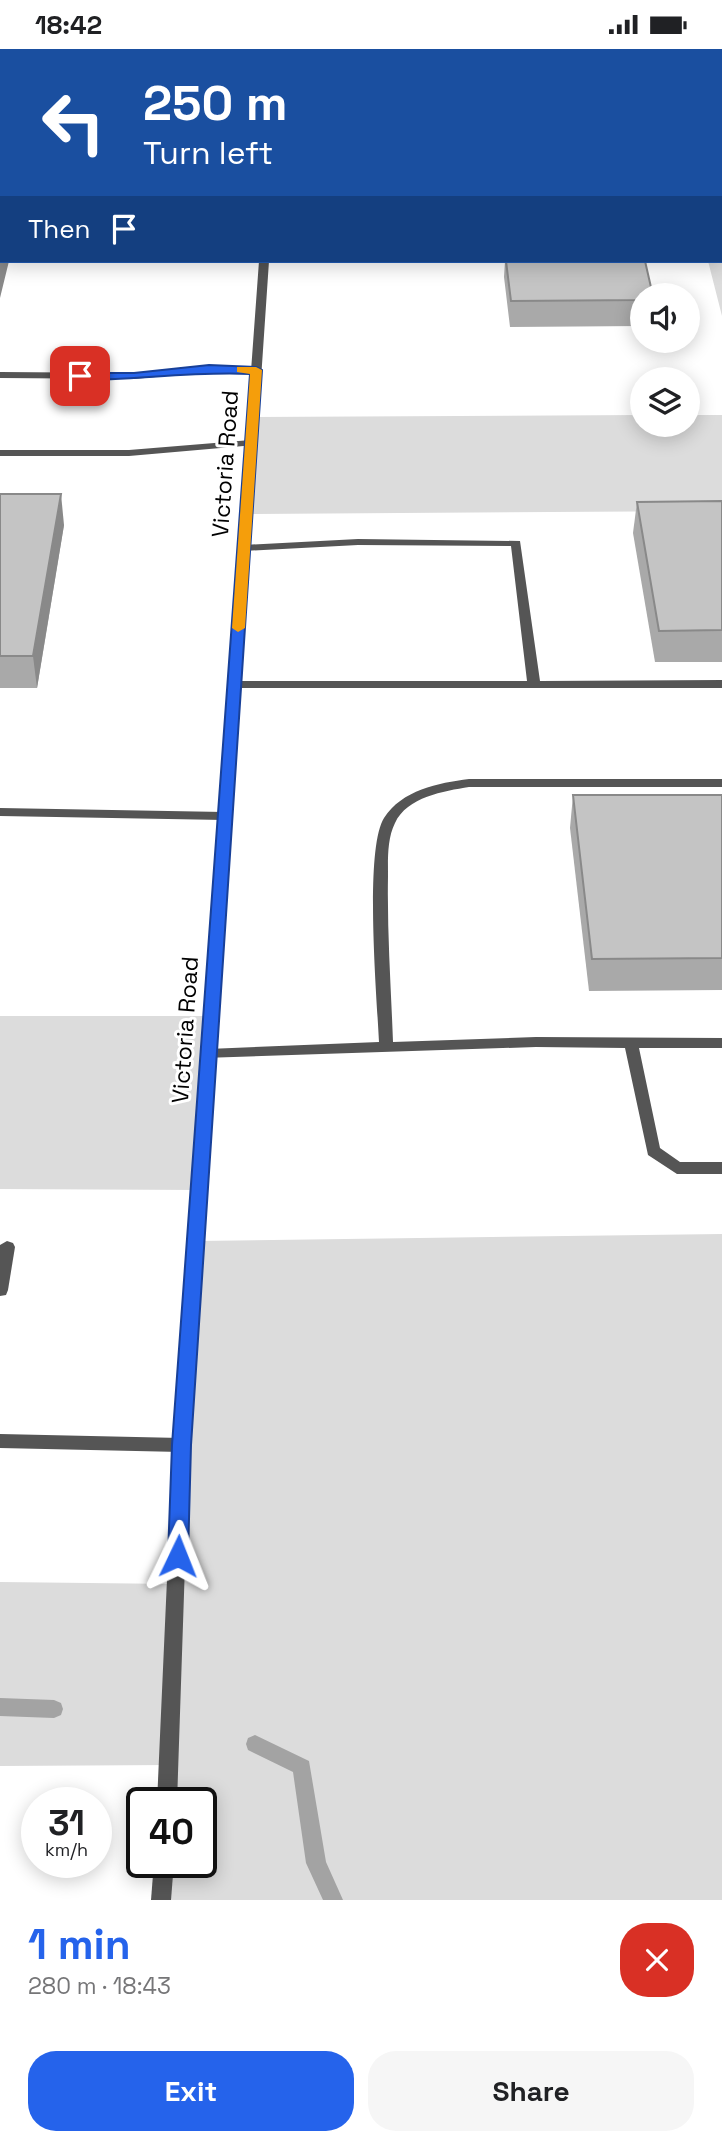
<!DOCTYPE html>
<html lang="en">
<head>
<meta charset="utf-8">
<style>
	body { margin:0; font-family:"Space Grotesk",sans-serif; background:#f6f6f6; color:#202124; height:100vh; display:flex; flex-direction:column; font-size:26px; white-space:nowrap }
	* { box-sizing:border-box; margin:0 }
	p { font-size:23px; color:#757577 }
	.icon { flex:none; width:38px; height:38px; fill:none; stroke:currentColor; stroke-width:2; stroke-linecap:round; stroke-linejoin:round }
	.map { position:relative; height:1851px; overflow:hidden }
	.drawer { display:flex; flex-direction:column; background:#fff; flex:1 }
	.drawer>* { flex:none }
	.top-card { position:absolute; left:0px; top:0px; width:723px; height:214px; box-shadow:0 4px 18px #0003; background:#1a4fa0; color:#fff; overflow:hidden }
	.controls { position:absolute; left:630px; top:234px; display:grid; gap:14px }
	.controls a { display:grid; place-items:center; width:70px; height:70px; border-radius:50%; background:#fff; box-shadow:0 4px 18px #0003; font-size:35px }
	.speed { position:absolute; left:21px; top:1738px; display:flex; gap:14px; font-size:35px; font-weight:700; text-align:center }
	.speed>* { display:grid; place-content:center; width:91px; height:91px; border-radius:50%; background:#fff; box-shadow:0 4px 18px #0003; line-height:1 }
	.speed small { font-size:18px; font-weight:400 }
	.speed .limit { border:4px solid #111; border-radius:10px; background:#fff; color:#111 }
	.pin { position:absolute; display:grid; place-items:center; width:60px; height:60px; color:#fff; margin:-30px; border-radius:14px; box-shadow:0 4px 10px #0006 }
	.me { position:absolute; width:77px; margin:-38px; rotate:2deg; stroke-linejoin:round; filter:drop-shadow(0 0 5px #0008) }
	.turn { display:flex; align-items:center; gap:24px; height:147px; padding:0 28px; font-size:32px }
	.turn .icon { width:91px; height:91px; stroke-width:2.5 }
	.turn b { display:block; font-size:49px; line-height:60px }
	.then { display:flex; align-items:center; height:66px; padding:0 28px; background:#0003; gap:14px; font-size:26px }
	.round { display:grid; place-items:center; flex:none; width:74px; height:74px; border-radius:28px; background:#f6f6f6 }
	.summary { display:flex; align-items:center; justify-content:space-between; height:119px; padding:0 28px }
	h1 { font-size:42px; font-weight:800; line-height:52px; color:#2563eb }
	.action { display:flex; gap:14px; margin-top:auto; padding:14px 28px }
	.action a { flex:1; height:80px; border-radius:28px; background:#2563eb; color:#fff; font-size:28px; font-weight:800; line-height:80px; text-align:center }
	.action a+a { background:#f6f6f6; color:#202124 }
	.status { display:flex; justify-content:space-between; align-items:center; height:49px; padding:0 35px; background:#fff; direction:ltr }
	.status svg { height:19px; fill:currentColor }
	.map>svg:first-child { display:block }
	.green { fill:#dcdcdc }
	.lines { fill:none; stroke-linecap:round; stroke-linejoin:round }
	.stream { fill:#a3a3a3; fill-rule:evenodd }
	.service { fill:#555; fill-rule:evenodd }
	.tertiary { fill:#555; fill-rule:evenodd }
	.wall { fill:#a9a9a9 }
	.shaded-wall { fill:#898989 }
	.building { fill:#c4c4c4; stroke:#898989; stroke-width:2 }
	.route { fill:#2563eb; stroke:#184099; stroke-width:2 }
	.slow { fill:#f59e0b }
	.labels { text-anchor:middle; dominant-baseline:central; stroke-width:6; stroke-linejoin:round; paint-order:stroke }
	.street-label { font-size:23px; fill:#000; stroke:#fff }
</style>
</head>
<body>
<div class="status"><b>18:42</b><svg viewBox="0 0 49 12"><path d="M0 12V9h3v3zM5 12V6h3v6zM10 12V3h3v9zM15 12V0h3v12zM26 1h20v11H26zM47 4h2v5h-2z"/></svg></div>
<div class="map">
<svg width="722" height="1851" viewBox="0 0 722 1851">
	<rect width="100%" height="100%" fill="#fff"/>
	<g class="green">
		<polygon points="0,0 274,0 2,2 2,90"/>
		<polygon points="277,0 722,0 722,267 708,212 721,212 721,2"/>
		<polygon points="642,366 642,376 688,376 688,366 722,366 722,462 244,465 250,368"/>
		<polygon points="0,967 210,967 199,1141 0,1140"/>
		<polygon points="722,1185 722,1851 161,1851 164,1813 201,1813 201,1754 167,1753 170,1716 0,1717 0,1533 176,1535 198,1192"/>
	</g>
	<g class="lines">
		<g class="stream">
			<polygon points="0,1649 54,1651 61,1654 63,1660 61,1666 54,1669 0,1667"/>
			<polygon points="255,1686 309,1712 326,1813 343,1851 323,1851 306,1814 293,1723 248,1701 246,1695 248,1689"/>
		</g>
		<g class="service">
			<polygon points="210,317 256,318 261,321 256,324 210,323 134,330 0,329 0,323 134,324"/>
			<polygon points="251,391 255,392 255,396 129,407 0,407 0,401 129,401"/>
			<polygon points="358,490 520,492 540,632 722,631 722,639 231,639 229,636 231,633 235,632 527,632 511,497 358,496 244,502 238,499 244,496"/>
			<path d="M469,730h253v8h-253c-25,4 -62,10 -74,36 -8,16 -7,37 -7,53 -1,55 3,111 5,166l143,-5 186,1v10h-83l21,100 20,14h42v12h-45l-29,-19 -23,-107 -89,-1 -333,11 -2,-4 2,-4 5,-1 171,-7c-2,-43 -15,-192 5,-224 18,-28 54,-35 85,-39z"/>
			<polygon points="0,759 224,763 230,767 224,771 0,767"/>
			<polygon points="7,1192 13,1194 15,1198 8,1241 6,1246 0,1247 0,1196"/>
			<polygon points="0,1385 181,1389 187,1391 189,1396 187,1401 181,1403 0,1399"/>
		</g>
		<g class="tertiary">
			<rect x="275" y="0" width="8" height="2"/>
			<polygon points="259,212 269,212 189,1396 177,1754 157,1754 173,1396"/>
			<polygon points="154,1813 174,1813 171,1851 151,1851"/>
		</g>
	</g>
	<g class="wall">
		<polygon points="505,212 645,212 642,247 642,277 510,278 504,228"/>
		<polygon points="0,445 64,476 37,639 0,639"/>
		<polygon points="722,452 722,613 655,613 633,484 637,453"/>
		<polygon points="573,746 722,746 722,941 589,942 570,779"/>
	</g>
	<g class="shaded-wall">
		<polygon points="2,198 2,212 9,212 0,249 0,205"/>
		<polygon points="61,445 64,476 37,639 33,607"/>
	</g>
	<g class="building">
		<polygon points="0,114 2,114 2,198 0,205"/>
		<polygon points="506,212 645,212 653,247 642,247 642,251 511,252"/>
		<polygon points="0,445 61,445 33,607 0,607"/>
		<polygon points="722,452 722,581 659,582 637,453"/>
		<polygon points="573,746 722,746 722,909 592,910"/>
	</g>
	<path class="route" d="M209,316l47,2 6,3 -71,1075 -3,111 -3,6 -7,3 -7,-3 -3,-6 4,-111 78,-1071c-57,-3 -113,6 -170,6l-5,-4 5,-3h54z"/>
	<polygon class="slow" points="237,318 256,318 262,321 245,579 238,583 232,579 250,325 237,323"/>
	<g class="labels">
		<g class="street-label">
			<text transform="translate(225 415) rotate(-86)">Victoria Road</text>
			<text transform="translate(185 981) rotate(-86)">Victoria Road</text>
		</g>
	</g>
</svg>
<div class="controls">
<a><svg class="icon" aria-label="sound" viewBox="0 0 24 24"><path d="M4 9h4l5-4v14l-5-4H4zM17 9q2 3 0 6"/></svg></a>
<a><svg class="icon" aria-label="layers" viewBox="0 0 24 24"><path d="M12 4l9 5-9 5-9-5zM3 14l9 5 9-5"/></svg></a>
</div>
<div class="speed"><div>31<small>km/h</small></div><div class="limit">40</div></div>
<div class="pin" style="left:80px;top:327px;background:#d93025"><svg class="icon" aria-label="arrive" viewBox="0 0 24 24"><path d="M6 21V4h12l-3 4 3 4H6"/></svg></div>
<svg class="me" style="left:178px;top:1507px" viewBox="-20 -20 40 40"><path d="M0-17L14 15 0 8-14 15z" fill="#2563eb" stroke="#fff" stroke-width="4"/></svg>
<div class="top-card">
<div class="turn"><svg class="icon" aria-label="left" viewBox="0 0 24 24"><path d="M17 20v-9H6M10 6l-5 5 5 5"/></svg><div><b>250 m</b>Turn left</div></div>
<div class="then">Then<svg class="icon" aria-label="arrive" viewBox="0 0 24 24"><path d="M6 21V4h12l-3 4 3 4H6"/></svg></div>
</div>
</div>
<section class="drawer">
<div class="summary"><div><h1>1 min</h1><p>280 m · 18:43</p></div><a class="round" style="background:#d93025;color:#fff"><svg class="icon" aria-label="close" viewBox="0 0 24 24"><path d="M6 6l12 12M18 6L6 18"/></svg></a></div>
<div class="action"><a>Exit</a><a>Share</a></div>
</section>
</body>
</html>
